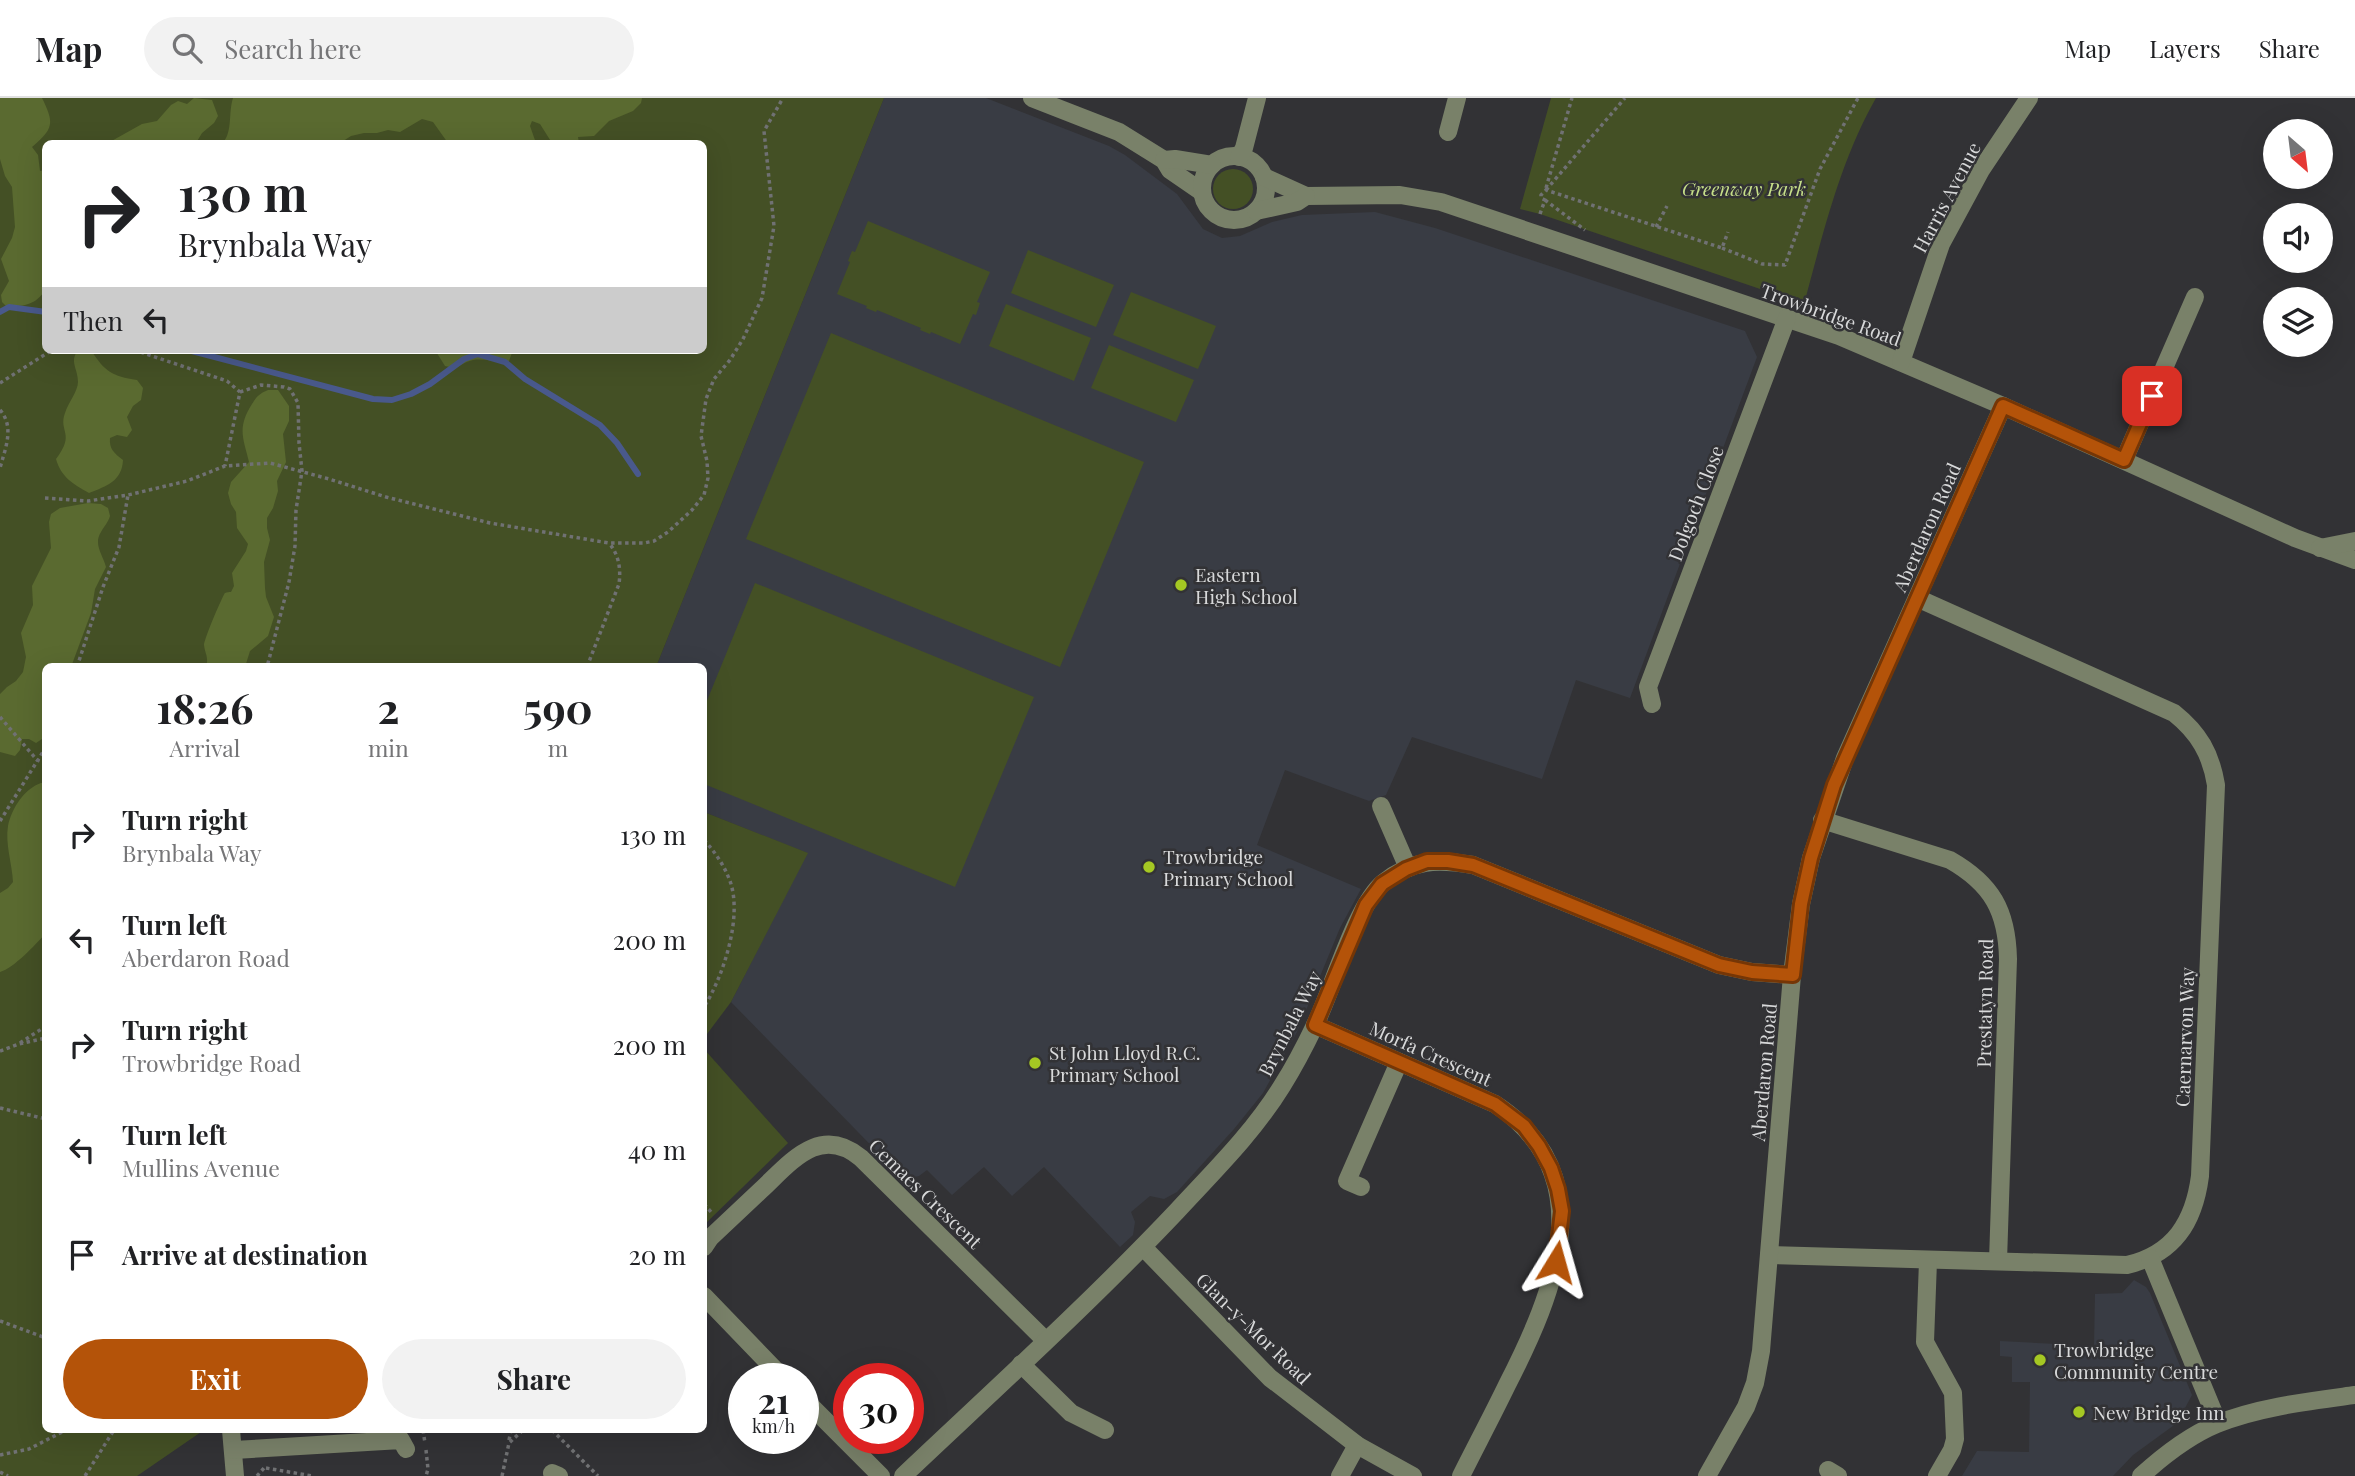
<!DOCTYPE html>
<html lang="en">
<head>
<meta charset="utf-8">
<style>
	body { margin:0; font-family:"Playfair Display",serif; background:#f2f2f2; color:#202124; height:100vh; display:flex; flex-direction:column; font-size:26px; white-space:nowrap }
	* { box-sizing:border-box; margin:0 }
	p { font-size:23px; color:#757577 }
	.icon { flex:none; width:38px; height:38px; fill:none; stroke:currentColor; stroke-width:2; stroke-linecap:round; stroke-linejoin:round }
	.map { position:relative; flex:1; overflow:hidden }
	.drawer { position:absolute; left:42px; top:565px; width:665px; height:770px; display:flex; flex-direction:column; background:#fff; border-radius:10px; box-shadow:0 7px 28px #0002 }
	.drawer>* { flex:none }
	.top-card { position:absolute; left:42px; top:42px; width:665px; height:214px; border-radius:10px; box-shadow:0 7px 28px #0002; background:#fff; color:#202124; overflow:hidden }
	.needle { width:46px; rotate:152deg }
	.buttons { position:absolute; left:2263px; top:21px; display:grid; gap:14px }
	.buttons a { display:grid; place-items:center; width:70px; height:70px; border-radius:50%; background:#fff; box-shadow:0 7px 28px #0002; font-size:35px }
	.speed { position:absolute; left:728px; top:1265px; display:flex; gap:14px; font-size:35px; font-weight:700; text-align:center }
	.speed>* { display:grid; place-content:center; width:91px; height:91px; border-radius:50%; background:#fff; box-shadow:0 7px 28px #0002; line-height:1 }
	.speed small { font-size:18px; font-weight:400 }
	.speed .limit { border:10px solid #d22; background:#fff; color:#111 }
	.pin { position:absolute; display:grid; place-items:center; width:60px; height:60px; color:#fff; margin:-30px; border-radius:14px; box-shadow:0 4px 10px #0006 }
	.me { position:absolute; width:77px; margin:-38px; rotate:8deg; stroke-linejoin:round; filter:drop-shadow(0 0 5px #0008) }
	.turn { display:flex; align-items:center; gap:24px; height:147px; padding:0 21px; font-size:32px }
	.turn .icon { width:91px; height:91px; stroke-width:2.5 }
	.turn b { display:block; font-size:49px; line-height:60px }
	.then { display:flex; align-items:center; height:66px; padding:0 21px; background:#0003; gap:14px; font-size:26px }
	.eta { display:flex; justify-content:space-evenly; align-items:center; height:119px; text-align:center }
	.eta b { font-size:42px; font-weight:700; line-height:49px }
	.action { display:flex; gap:14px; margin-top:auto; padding:14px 21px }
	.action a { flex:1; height:80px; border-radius:42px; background:#b45309; color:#fff; font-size:28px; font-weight:700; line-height:80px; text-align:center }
	.action a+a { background:#f2f2f2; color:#202124 }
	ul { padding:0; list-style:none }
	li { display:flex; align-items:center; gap:21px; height:105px; padding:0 21px }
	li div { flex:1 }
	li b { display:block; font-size:26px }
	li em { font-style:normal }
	header { display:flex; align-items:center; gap:42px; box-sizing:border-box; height:98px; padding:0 35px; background:#fff; border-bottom:2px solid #e0e0e0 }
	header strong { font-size:33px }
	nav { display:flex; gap:38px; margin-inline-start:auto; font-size:24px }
	.search { width:490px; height:63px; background:#f2f2f2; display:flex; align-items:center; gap:18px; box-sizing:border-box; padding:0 24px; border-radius:38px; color:#757577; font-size:26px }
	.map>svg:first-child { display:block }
	.built { fill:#393c44 }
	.green { fill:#445025; fill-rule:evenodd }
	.forest { fill:#5a6a30 }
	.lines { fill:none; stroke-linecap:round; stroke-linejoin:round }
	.stream { stroke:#49598c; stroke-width:6 }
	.path { stroke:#707173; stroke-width:3.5; stroke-dasharray:3.5 3.5; stroke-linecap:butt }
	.minor { stroke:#798169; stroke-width:18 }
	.route-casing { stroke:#753606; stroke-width:18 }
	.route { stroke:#b45309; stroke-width:12 }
	.poi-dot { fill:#a5c823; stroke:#323235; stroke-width:2.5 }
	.labels { text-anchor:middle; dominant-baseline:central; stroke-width:5; stroke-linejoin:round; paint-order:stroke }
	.park-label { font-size:19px; font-style:italic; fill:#c6df89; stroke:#323235 }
	.street-label { font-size:19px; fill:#d8d9da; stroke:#323235 }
	.poi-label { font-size:19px; fill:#d8d9da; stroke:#323235; text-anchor:start }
</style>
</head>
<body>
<header>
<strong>Map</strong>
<div class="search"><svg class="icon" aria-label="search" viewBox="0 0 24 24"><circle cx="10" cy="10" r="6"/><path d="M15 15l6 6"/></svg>Search here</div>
<nav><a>Map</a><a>Layers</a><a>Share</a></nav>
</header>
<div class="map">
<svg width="2355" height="1378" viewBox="0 0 2355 1378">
	<rect width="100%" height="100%" fill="#323235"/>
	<g class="built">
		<polygon points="884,0 986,0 1109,48 1125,57 1177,96 1203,131 1222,140 1240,138 1272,124 1302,117 1375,114 1435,130 1745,233 1757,259 1630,600 1576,582 1542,681 1412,639 1386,697 1369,703 1285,672 1257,747 1361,791 1340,830 1297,934 1263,995 1234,1031 1177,1094 1164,1101 1150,1098 1131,1114 1135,1124 1133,1137 1120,1149 1044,1069 1012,1098 984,1069 952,1097 927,1072 919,1078 909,1080 899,1076 731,904 807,755 704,714 704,569 656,569"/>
		<polygon points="2134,1182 2146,1189 2150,1195 2192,1297 2177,1325 2133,1357 2113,1378 1962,1378 1977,1353 2029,1354 2030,1284 2012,1284 2012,1259 2000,1258 2000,1243 2094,1248 2095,1196 2122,1195"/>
	</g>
	<g class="green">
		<path d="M0,0h884l-228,569h-610v763h158l-67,46h-137zM46,46h658v206h-658z"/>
		<path d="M1551,0h325c-36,63 -53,136 -72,206l-264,-90 -20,-5z"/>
		<circle cx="1233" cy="91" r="20"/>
		<polygon points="868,123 990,174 977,204 980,205 976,217 973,216 960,246 931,234 930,236 920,232 921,230 877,212 876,214 866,210 867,208 837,196 850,164 848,163 852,153 855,154"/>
		<polygon points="1028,152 1114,187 1096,229 1011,195"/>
		<polygon points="1131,194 1216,228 1198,271 1113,237"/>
		<polygon points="1006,206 1091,240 1074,283 989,248"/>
		<polygon points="831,235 1144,364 1060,569 746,441"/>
		<polygon points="1109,247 1194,282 1176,324 1091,290"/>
		<polygon points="755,485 1034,599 955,789 704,686 704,610"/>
		<polygon points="704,714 808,755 731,904 704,940"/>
		<polygon points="704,951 788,1045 704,1127"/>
	</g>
	<g class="forest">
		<path d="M0,0h42c13,26 11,31 -10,49l6,8 2,16 5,-1v120c-9,15 -21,16 -38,17l-5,-5 -1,-7 8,-14 -8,-22 11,-21 3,-11 -3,-40 -7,-11 -5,-17z"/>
		<polygon points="194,0 212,2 218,18 214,25 202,35 196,45 108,45 142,26 157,23 171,7 178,3 187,6"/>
		<path d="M233,0h409l-1,5 -8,8 -24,10 -15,15 -16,1 1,6h-27l-12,-19 -8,-3 -2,5 6,17h-88l-15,-21 -11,-3 -22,13 -12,-2 -11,3h-13l-13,3 -11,7h-117c10,-13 5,-29 10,-45z"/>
		<path d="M78,252h13c14,22 21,26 46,30l6,8 -2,12 -8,6 -6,11 5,13 -5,7 -10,-2 -7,3c-1,11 4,15 13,22 -1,21 -16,26 -34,33 -16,-9 -28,-16 -33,-34 20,-26 2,-27 9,-46 3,-10 13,-22 13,-31 0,-14 -9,-20 0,-32z"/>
		<path d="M435,252h78l-4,11c-12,2 -24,-3 -36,-1 -13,3 -13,10 -28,6z"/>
		<path d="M268,292h10l11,16v15l-6,13 3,28 -9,19 1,10 -5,17 -6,10v10l3,12 -6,22 1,26 1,9 8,20 -6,19 -18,15 -5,16h-39c3,-10 -1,-13 -2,-22 0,-6 19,-50 21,-52 2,-1 4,-1 6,-1l3,-6 -2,-13 14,-22 2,-7 -11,-16 -1,-16 -5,-8 -3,-11 3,-11 18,-20c-6,-25 -12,-34 3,-58 5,-8 7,-10 16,-14z"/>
		<path d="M88,405l13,1 7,4 2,8c-2,7 -6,10 -9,16 -8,12 2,23 5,35l-11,22 -4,24 -20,54h-25l-1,70 -9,6 -7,-4h-7l-2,11 -5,6 -15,-4v-58l7,-7 9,-6 7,-9 3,-15 -5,-24 12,-28 -1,-19 19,-38 -2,-26 2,-8 9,-6z"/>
		<path d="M41,685h5l-1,151c-10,11 -31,34 -45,38v-79l8,-5 5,-6c-1,-18 -8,-39 -5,-56 4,-18 16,-37 33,-43z"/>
	</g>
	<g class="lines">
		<g class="stream">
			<polyline points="0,214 9,209 46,214"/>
			<polyline points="188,252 373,301 392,302 411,296 430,286 464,261 478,256 505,264 525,281 600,327 617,345 638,376"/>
		</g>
		<g class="path">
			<polyline points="1546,90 1572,0"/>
			<polyline points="1546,92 1625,0"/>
			<polyline points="1545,102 1585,132"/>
			<polyline points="1540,116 1545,102 1541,100 1541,97 1546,92 1722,150 1728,134"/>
			<polyline points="1656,129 1667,108"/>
			<polyline points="1722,150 1762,166 1785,167 1820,71 1858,0"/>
			<polyline points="134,252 227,283 240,294 225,368"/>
			<polyline points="0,285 52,252"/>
			<polyline points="240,294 261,287 284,289 290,291 298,305 299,345 302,373 296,412 295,448 289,484 267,569"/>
			<path d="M0,312c15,17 5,39 0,58"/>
			<polyline points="45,400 88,403 128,397 187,383 225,368 270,365 329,381 386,399 490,425 609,445 644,445 654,443 668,434 692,412 704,397 708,380 707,363 701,338 706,301 714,281 730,262 743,241 762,200 774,128 764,33 783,0"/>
			<polyline points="77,569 103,489 119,449 128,397"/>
			<path d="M587,569l32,-83c2,-15 0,-29 -10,-41"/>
			<polyline points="0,619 37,662 46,665"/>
			<polyline points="0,723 46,649"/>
			<path d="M704,742c11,12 20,25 26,41 13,36 -7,96 -26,126"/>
			<polyline points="20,945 46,928"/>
			<polyline points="0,953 19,946 46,940"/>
			<polyline points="0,1010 46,1021"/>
			<polyline points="704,1106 712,1115"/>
			<polyline points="0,1223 46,1240"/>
			<polyline points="423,1332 425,1345"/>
			<polyline points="552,1332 598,1378"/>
			<polyline points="509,1342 511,1332"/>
			<polyline points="426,1352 428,1371 426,1378"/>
			<polyline points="0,1357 29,1351 66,1332"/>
			<polyline points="266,1370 312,1378"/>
			<polyline points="0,1374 8,1378"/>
			<polyline points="85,1378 114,1332"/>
			<polyline points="257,1378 264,1370"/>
			<polyline points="502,1378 509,1345 523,1332"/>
		</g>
		<g class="minor">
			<polyline points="1032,0 1119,34 1164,62 1170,72 1202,94"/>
			<polyline points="1448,34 1457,0"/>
			<circle cx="1234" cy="90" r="32"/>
			<polyline points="1239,59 1244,50 1257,0"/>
			<polyline points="1164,62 1175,61 1212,67"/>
			<polyline points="1264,79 1306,98 1400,97 1441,104 1839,238 2003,308 2295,440 2355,462"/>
			<polyline points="1256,113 1297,104 1306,98"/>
			<polyline points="1901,264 1941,146 1981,72 2029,0"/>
			<polyline points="2124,362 2195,199"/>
			<polyline points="2320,450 2355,443"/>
			<polyline points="1652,606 1648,589 1787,220"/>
			<polyline points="1381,708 1408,770"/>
			<path d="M1822,722l128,40c42,24 57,51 58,99l-10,302"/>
			<path d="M1315,927l180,79c109,71 59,189 12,281 -15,31 -31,61 -46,91"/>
			<polyline points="1361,1089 1347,1083 1399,964"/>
			<path d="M704,1149l6,-9c17,-16 34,-32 51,-48 30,-28 59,-66 100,-32l184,182"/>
			<polyline points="1143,1149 1270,1280 1357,1347 1413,1378"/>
			<path d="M1769,1157l358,10c47,-11 67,-43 73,-89l16,-391c-5,-31 -17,-52 -42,-72l-257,-115"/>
			<polyline points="2150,1160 2218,1325"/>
			<polyline points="1928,1163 1925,1244 1953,1295 1955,1341 1952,1352 1937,1378"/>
			<polyline points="704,1198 784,1281"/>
			<polyline points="1021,1266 1071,1315 1105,1332"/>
			<polyline points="803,1300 881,1378"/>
			<polyline points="231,1332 235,1378"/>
			<polyline points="234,1352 401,1342 406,1351"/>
			<polyline points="1828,1372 1838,1378"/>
			<polyline points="552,1375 559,1378"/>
			<path d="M903,1378c92,-87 187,-173 274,-265 37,-40 76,-78 105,-125 12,-19 23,-40 33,-61 17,-34 41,-120 68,-142 30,-24 54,-24 90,-18l246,100 33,7 40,3"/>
			<polyline points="1340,1378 1357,1347"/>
			<polyline points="1707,1378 1746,1309 1755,1285 1761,1253 1792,877 1801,806 1811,760 1845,660 2003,308"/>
			<path d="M2141,1378c23,-21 47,-40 76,-52 41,-17 94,-23 138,-29"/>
		</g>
	</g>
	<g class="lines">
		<g class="route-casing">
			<polyline id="route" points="1556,1164 1562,1113 1558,1091 1551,1070 1539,1048 1524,1028 1495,1006 1315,927 1366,807 1382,786 1406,771 1427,763 1448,763 1473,767 1719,867 1752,874 1793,877 1801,806 1811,760 1834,687 2003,308 2124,362 2152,298"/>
		</g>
		<use href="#route" class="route"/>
	</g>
	<g class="poi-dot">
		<circle cx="1181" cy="487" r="7"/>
		<circle cx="1149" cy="769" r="7"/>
		<circle cx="1035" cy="965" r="7"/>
		<circle cx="2040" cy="1262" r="7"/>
		<circle cx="2079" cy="1314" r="7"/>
	</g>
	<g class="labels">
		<g class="park-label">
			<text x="1744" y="90">Greenway Park</text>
		</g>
		<g class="street-label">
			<text transform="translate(1946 99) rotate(-62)">Harris Avenue</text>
			<text transform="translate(1831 216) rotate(20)">Trowbridge Road</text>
			<text transform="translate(1695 405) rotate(-69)">Dolgoch Close</text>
			<text transform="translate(1926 429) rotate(-66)">Aberdaron Road</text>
			<text transform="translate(1984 905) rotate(-89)">Prestatyn Road</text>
			<text transform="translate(1289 925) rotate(-63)">Brynbala Way</text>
			<text transform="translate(2184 939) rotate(-88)">Caernarvon Way</text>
			<text transform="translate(1431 955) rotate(24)">Morfa Crescent</text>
			<text transform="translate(1763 974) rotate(-85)">Aberdaron Road</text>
			<text transform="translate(926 1095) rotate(44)">Cemaes Crescent</text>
			<text transform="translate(1254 1230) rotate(44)">Glan-y-Mor Road</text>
		</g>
		<g class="poi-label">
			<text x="1195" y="476">Eastern<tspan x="1195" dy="22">High School</tspan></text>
			<text x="1163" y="758">Trowbridge<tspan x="1163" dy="22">Primary School</tspan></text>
			<text x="1049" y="954">St John Lloyd R.C.<tspan x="1049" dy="22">Primary School</tspan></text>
			<text x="2054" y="1251">Trowbridge<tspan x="2054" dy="22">Community Centre</tspan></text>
			<text x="2093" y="1314">New Bridge Inn</text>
		</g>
	</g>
</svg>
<div class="buttons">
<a><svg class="needle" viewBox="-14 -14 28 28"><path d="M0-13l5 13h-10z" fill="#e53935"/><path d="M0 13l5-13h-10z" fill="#757577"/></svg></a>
<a><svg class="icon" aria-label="sound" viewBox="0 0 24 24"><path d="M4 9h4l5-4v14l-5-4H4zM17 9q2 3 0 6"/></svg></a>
<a><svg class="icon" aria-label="layers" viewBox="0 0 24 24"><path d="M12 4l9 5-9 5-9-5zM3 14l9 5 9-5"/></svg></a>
</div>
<div class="speed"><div>21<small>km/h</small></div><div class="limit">30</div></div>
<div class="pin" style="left:2152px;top:298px;background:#d93025"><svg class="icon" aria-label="arrive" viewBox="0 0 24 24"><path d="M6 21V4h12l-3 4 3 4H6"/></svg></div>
<svg class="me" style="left:1556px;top:1164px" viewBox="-20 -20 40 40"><path d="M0-17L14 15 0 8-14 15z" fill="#b45309" stroke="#fff" stroke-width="4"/></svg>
<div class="top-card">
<div class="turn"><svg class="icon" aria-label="right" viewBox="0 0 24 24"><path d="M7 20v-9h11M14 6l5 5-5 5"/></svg><div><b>130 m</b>Brynbala Way</div></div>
<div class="then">Then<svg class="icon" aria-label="left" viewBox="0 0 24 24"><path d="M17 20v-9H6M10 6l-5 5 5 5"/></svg></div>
</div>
<section class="drawer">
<div class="eta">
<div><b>18:26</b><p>Arrival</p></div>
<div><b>2</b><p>min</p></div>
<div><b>590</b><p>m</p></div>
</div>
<ul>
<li><svg class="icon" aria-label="right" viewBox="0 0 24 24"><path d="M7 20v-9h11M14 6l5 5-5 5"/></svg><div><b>Turn right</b><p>Brynbala Way</p></div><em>130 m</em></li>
<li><svg class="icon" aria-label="left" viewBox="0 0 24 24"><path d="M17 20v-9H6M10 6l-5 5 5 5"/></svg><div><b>Turn left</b><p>Aberdaron Road</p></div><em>200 m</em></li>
<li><svg class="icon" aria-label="right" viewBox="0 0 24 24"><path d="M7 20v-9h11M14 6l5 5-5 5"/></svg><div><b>Turn right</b><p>Trowbridge Road</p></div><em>200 m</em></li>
<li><svg class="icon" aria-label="left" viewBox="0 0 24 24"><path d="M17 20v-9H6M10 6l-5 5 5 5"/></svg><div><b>Turn left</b><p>Mullins Avenue</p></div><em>40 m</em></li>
<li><svg class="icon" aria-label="arrive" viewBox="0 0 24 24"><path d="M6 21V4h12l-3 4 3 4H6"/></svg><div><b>Arrive at destination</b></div><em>20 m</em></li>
</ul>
<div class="action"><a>Exit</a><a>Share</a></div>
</section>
</div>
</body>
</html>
